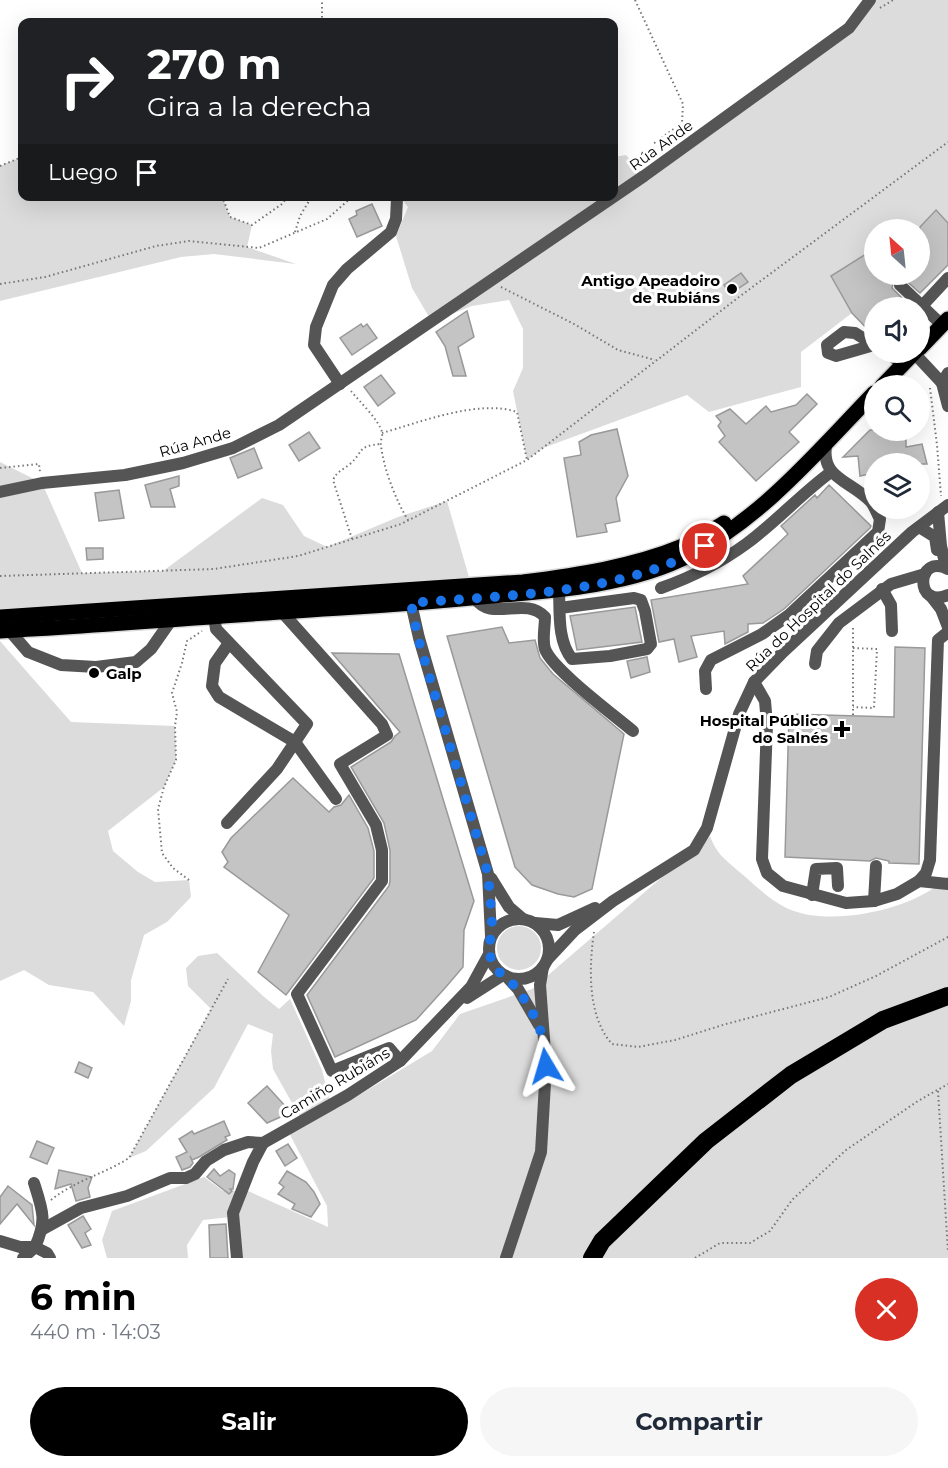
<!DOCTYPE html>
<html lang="es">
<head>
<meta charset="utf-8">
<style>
	body { margin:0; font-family:Montserrat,sans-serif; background:#f6f6f7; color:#1f2937; height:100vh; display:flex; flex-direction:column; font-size:22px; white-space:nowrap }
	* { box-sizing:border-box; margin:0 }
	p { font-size:20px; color:#747a83 }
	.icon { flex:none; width:33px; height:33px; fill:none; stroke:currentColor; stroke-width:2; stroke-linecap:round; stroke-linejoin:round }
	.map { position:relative; height:1258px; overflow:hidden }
	.sheet { display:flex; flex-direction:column; background:#fff; flex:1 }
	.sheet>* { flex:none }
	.guide { position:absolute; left:18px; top:18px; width:600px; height:183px; border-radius:12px; box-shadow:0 6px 24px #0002; background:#202124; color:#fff; overflow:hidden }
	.needle { width:39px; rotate:333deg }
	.tools { position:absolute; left:864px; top:219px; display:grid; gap:12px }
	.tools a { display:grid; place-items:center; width:66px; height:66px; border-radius:50%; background:#fff; box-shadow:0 6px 24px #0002; font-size:30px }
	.pin { position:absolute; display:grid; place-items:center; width:51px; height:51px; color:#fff; margin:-26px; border:3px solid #fff; border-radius:50%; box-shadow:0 2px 6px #0007 }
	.me { position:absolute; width:66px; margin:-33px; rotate:353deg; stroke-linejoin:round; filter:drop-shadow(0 0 4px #0008) }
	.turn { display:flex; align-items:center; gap:21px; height:126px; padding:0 30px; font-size:27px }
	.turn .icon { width:78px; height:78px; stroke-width:2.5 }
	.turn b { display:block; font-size:42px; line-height:51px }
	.then { display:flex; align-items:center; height:57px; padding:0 30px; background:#0003; gap:12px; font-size:22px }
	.round { display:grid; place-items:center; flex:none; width:63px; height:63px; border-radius:32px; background:#f6f6f7 }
	.headline { display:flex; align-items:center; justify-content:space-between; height:102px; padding:0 30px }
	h1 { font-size:36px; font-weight:700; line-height:45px; color:#000 }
	.primary-button { display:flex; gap:12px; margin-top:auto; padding:12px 30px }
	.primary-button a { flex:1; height:69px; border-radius:36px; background:#000; color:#fff; font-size:24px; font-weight:700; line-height:69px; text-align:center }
	.primary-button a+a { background:#f6f6f7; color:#1f2937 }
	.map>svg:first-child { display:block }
	.green { fill:#dcdcdc }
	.building { fill:#c4c4c4; stroke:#999; stroke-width:1.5 }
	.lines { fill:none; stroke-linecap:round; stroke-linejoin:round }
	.major-casing { stroke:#dbdbdb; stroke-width:18 }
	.highway-casing { stroke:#dbdbdb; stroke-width:21 }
	.path { stroke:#777; stroke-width:2; stroke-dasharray:1.5 3; stroke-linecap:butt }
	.minor { stroke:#555; stroke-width:12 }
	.major { stroke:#000; stroke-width:15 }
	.highway { stroke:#000; stroke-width:18 }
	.route { stroke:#1a73e8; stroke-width:10; stroke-dasharray:0 18 }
	.poi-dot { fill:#000; stroke:#fff; stroke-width:2 }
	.labels { text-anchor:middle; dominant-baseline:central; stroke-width:6; stroke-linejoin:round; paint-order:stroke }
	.street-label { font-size:15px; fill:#000; stroke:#fff }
	.poi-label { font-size:15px; font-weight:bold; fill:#000; stroke:#fff; text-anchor:end }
</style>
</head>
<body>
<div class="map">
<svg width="948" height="1258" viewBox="0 0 948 1258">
	<rect width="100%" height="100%" fill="#fff"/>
	<g class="green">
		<polygon points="868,0 948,0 948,235 945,229 914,226 907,229 874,230 874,249 831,276 852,313 801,352 801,387 709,412 687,395 543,448 527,460 513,391 523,368 523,329 509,300 472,306 432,322 412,288 396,236 408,207 400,197 614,196 614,157 626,155 644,175 849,28"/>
		<polygon points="22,157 22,196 222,197 230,217 252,225 247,247 296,264 214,254 181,257 0,301 0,166"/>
		<polygon points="0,462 42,483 82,573 163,571 262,498 283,505 304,536 327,547 398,517 447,501 475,598 0,631"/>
		<polygon points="0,641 71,722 175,726 176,760 164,787 108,831 113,851 138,872 155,882 189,880 191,897 167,922 144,935 131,980 131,1001 124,1026 93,992 49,985 24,970 0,981"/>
		<path d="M710,836c7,19 17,25 32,38 15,13 32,30 52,37 41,15 124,-2 154,-35v382h-706l-3,-42 -36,4 -16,25 1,13h-81l-5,-18 10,-29 92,-34 19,14h25l80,36 -1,-21 -40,-77 15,-8 -29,-52 -2,-18 2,-17 -25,-10 -34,64 -68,63 -17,7 82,-149 -23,-23 -2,-18 12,-12 19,-3 46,43 16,13 11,-10 32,71 9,35 5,4 96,-58 28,-37 72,-25z"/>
		<circle cx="519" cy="948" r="22"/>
	</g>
	<g class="building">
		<polygon points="372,204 382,226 357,237 349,219 357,215 356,211"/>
		<polygon points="936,210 948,223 948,265 920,293 902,277 894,279 892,288 912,308 874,308 874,336 852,313 831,276 874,249 874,274 920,274 920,227"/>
		<polygon points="741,273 748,282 730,294 724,285"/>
		<polygon points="467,311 474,337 458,347 466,376 453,376 445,346 436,332"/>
		<polygon points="361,324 363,327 367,324 377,338 352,355 340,338"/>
		<polygon points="381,375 395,393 378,406 364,387"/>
		<polygon points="807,394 817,404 789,432 799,442 756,481 719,442 725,436 718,426 721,422 716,416 730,409 746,424 766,406 771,412 796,405"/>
		<polygon points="617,429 628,476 616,498 620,521 605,524 607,532 577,537 564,458 581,455 579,442 591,435"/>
		<polygon points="870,430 906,430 906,447 922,444 927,464 874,464 874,473 860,476 858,456 843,457"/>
		<polygon points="309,432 320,448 299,461 289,445"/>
		<polygon points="254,448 262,468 238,478 230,458"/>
		<polygon points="179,476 179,486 170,489 175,507 151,507 145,485"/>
		<polygon points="829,485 871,526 870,528 784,609 763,623 748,624 748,632 725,644 724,631 691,636 697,657 679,662 674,639 659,642 651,600 748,584 743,576 788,534 781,526 815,495 817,498"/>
		<polygon points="119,490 124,518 99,521 95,493"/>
		<polygon points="86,548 103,548 103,559 87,560"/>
		<polygon points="635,607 642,642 577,650 570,616"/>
		<polygon points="502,627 509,643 535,640 540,658 553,674 624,734 592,889 574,897 558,894 532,885 515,867 447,636"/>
		<polygon points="895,647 925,648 919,864 889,863 889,861 876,858 870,861 785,857 789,714 894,717"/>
		<polygon points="332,653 399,654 474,901 464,930 463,967 445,988 416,1020 335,1057 307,995 389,886 390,881 390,850 384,823 351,767 391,742 395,736 400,732"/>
		<polygon points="647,657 650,672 631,678 627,661"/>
		<polygon points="293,778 329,812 334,807 341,805 349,795 368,828 374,851 374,878 286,995 258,972 289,915 224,867 228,862 222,852 231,838"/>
		<polygon points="79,1062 92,1068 88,1078 75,1072"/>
		<polygon points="267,1086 287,1108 283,1109 285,1115 267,1123 248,1103"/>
		<polygon points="224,1121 230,1135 225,1137 227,1140 199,1157 192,1160 190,1156 193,1163 190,1167 182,1170 176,1157 187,1152 179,1139 192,1131 194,1134"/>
		<polygon points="37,1141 54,1148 47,1164 30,1157"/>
		<polygon points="288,1144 297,1158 285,1166 276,1151"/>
		<polygon points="214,1169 220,1176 229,1170 235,1174 233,1189 230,1189 232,1191 229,1194 207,1177"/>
		<polygon points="59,1170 92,1177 88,1188 90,1197 76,1201 71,1184 55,1189"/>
		<polygon points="287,1171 306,1182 314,1192 320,1204 311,1217 292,1209 295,1204 278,1194 284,1187 279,1183"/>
		<polygon points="8,1186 32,1205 34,1225 17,1204 0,1224 0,1197"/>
		<polygon points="83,1216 91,1229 85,1233 91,1245 82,1248 68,1225"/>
		<polygon points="226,1224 228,1258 210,1258 209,1225"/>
	</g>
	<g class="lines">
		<g class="major-casing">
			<g id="major">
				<polyline points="920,348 948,319"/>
				<polyline points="882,386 915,352"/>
				<path d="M0,617l523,-35c54,-7 109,-15 160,-36 14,-6 28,-15 41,-23"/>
				<path d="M0,631c114,-6 227,-16 341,-23 50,-3 101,-7 151,-12 62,-5 142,-11 198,-41 74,-39 127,-103 184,-162"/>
			</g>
		</g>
		<g class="highway-casing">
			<polyline id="highway" points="592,1258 602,1241 706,1141 791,1075 883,1020 948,996"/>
		</g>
		<g class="path">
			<polyline points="635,0 683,104 682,123 653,144"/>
			<polyline points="880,8 893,0"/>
			<polyline points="322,22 322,0"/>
			<polyline points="0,166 22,157"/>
			<polyline points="222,196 230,217 252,225 282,204 288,196"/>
			<polyline points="295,232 300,216 312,196"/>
			<polyline points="0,284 45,277 156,246 189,241 259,248 327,219 353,196"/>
			<polyline points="501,287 574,324 618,350 655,360"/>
			<polyline points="930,388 937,445 941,496"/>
			<path d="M351,391c8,10 28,29 31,41 1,4 -2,9 -1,13 2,22 15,56 27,75"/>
			<path d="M382,433c39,-11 97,-34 135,-21l10,48"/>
			<polyline points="0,468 39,464 40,472"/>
			<path d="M352,539l-19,-59c4,-9 10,-10 17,-16 14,-12 6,-18 31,-20"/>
			<polyline points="0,576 214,569 298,556 401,524 527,460 739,297 948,142"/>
			<polyline points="853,628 853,716"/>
			<polyline points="853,648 877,649 874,708 853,707"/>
			<polyline points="189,880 173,868 162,853 158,809 164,787 176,760 175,726 177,712 172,693 182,663 187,641 202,631"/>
			<path d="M594,932c-5,35 -7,84 18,112l26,3 37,-7 51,-16 103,-27 47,-21 72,-39"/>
			<polyline points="938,1091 948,1252"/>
			<path d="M51,1200c23,-19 53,-26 78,-42l99,-179"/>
			<polyline points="695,1258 720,1243 750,1243 770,1231 792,1200 846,1150 918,1101 948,1084"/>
		</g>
		<g class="minor">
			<polyline points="900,285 942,325"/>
			<polyline points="922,306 948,278"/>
			<polyline points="874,345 836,356 828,353 827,345 844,332 855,333 874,345"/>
			<polyline points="886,352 903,364"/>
			<polyline points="914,353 942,383"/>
			<polyline points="948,373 942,383 948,406"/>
			<polyline points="340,384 314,345 316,327 333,285 347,269 391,232 396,219 397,199"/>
			<polyline points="0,492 42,483 125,475 183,463 233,448 279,425 644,176 849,28 870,0"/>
			<polyline points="938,512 941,546 946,567"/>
			<polyline points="919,527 935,537 937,550"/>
			<path d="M948,569c-33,-16 -33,41 0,26"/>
			<path d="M661,588c31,-11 59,-25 85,-44 30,-22 55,-50 85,-72"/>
			<path d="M559,589c1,23 -2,51 13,70l38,-3 37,-7 4,-5 -6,-33 -4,-11 -7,-2 -74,10"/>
			<polyline points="882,589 891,605 892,631"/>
			<polyline points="931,596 941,609 948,627"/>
			<path d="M475,598c16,25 50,-3 70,19 0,10 -3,23 0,32 7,20 69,66 88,82"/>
			<polyline points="405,600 411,603 419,638 488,874 491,936"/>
			<polyline points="282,612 382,724 387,735 340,764 376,825 382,850 382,881 297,994 332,1071 389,1048 400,1061"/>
			<polyline points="214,616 216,629 307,724 277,769 227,823"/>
			<polyline points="9,630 28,652 61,665 96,667 136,662 151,649 172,619"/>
			<polyline points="229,643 215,663 212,686 219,697 295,742 336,799"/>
			<polyline points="815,664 817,651 839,623 891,584 925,574"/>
			<polyline points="754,682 765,701 767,724 762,859 767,873 783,886 846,903 874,901 897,894 919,881 926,873 930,860 938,640 948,632"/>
			<path d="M706,689l-1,-18 6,-11 51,-26 27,-19 89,-83 2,-13c-3,-5 -5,-12 -9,-17 -20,-22 -53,-23 -44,-61"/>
			<polyline points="491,878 509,907 523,919"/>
			<polyline points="919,881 948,884"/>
			<polyline points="812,895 816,869 837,868 838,886"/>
			<polyline points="874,901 876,866"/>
			<circle cx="519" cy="949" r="30"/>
			<polyline points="535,923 558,925 595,908"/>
			<polyline points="547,960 575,930 613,901 694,850 707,828 739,714 754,682 783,652 912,532 948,505"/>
			<polyline points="506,976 518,989 539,1025"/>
			<polyline points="467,998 503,975"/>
			<polyline points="263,1143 348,1095 400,1061 471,987 489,954"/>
			<polyline points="43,1229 81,1208 127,1196 170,1178 186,1178 195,1174 206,1161 224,1150 248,1142 263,1143 253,1162 233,1213 237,1258"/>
			<path d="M0,1241l20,6h15c12,-27 8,-36 -1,-64"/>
			<polyline points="23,1258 35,1247 47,1253 50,1258"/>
			<polyline points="506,1258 541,1152 546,1066 540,985 543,967"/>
		</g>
		<use href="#major" class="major"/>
		<use href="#highway" class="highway"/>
	</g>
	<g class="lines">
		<path class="route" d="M546,1066l-4,-31 -6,-16 -18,-30 -22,-20 -7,-15 3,-34 -4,-46 -70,-236 -7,-35c93,-8 213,-8 294,-57"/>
	</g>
	<g class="poi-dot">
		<circle cx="732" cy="289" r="6"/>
		<circle cx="94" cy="673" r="6"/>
		<path d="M839 720h6v6h6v6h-6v6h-6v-6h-6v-6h6z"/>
	</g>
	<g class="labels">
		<g class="street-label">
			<text transform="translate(661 145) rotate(-36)">Rúa Ande</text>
			<text transform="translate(195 442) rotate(-16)">Rúa Ande</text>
			<text transform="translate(818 601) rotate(-44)">Rúa do Hospital do Salnés</text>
			<text transform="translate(335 1083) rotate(-31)">Camiño Rubiáns</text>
		</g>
		<g class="poi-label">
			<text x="720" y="280">Antigo Apeadoiro<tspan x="720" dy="17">de Rubiáns</tspan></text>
			<text x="106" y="673" text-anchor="start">Galp</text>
			<text x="828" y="720">Hospital Público<tspan x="828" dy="17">do Salnés</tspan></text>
		</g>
	</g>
</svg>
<div class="tools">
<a><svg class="needle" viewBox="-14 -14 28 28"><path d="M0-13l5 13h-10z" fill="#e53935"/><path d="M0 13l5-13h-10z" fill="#747a83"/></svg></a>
<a><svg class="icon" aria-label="sound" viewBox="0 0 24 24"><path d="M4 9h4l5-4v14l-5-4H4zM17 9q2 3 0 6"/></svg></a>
<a><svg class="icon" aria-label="search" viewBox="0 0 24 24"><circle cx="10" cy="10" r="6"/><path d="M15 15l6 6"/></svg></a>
<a><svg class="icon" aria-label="layers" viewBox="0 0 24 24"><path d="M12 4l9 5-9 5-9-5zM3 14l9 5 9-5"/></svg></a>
</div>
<div class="pin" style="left:705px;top:546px;background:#d93025"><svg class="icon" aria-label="arrive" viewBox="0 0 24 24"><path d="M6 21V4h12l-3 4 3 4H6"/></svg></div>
<svg class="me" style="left:546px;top:1066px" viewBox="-20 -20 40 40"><path d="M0-17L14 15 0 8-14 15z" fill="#1a73e8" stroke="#fff" stroke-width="4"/></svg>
<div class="guide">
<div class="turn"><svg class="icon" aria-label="right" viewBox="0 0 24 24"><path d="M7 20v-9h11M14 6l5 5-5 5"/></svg><div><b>270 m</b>Gira a la derecha</div></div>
<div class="then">Luego<svg class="icon" aria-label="arrive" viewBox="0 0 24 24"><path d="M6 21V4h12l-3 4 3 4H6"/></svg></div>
</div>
</div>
<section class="sheet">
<div class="headline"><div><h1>6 min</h1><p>440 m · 14:03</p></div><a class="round" style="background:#d93025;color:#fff"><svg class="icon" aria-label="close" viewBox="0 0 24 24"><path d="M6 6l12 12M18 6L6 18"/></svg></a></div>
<div class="primary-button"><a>Salir</a><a>Compartir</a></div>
</section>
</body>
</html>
